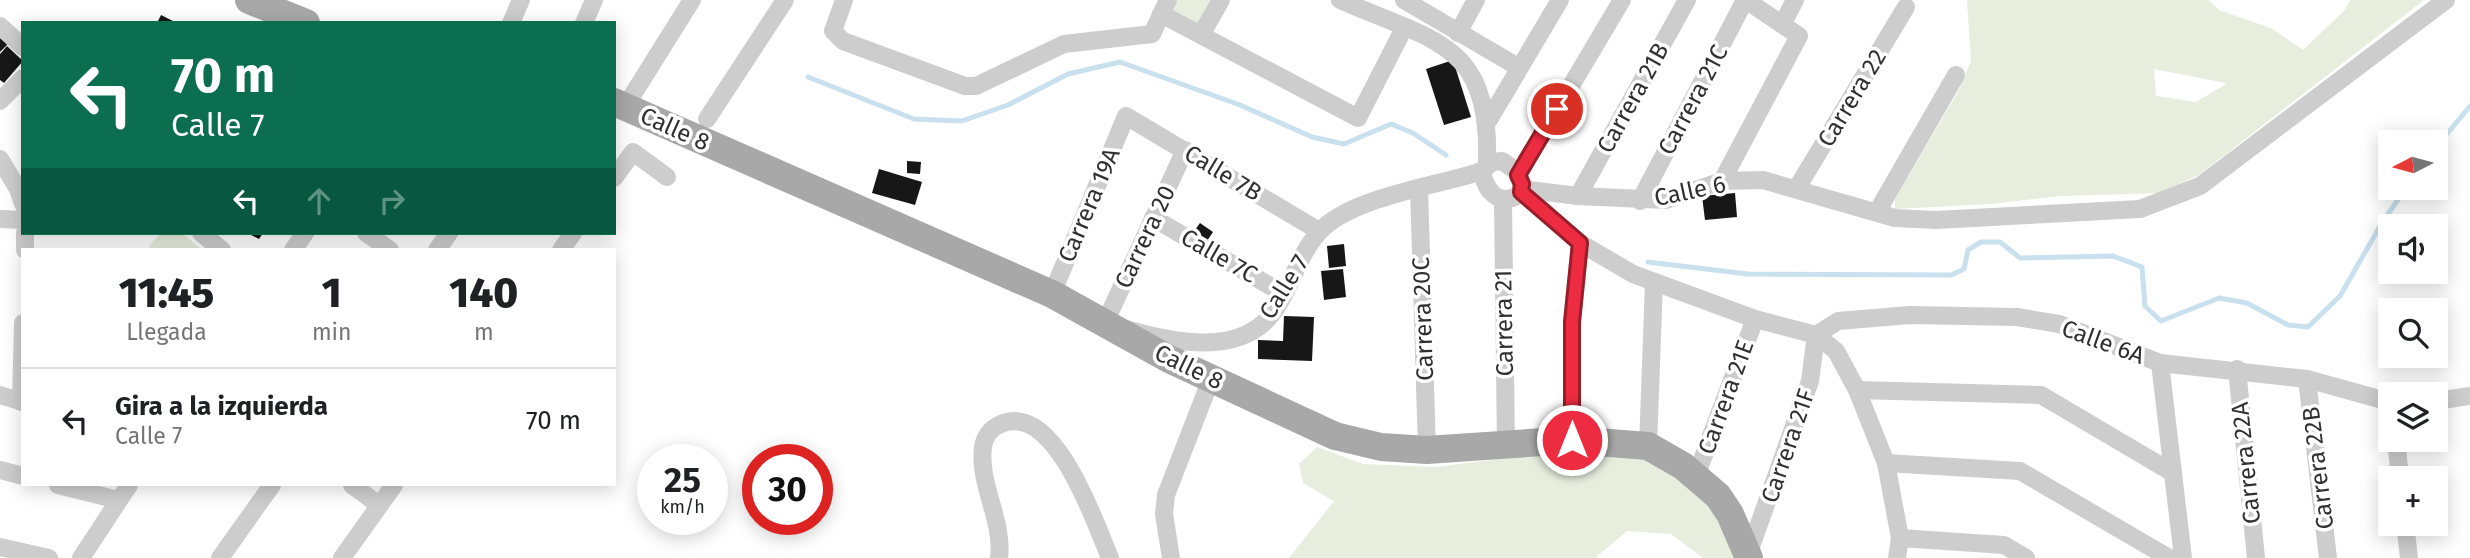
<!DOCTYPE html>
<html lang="es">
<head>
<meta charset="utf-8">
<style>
	body { margin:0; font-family:"Fira Sans",sans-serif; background:#f2f2f2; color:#202124; height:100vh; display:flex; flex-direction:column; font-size:26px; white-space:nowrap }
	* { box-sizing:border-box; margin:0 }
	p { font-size:23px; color:#757577 }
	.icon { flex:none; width:38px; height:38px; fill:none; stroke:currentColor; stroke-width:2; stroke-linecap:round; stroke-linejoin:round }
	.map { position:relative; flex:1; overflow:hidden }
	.details { position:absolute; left:21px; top:248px; width:595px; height:238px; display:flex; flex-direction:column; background:#fff; border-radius:0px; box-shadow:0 4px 18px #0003 }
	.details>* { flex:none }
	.top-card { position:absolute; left:21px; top:21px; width:595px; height:214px; border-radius:0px; box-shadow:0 4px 18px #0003; background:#0b6e4f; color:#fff; overflow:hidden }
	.needle { width:46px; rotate:264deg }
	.buttons { position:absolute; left:2378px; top:130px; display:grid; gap:14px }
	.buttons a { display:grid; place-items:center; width:70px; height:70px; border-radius:0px; background:#fff; box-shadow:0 4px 18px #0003; font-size:35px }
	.speed { position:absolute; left:637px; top:444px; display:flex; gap:14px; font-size:35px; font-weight:700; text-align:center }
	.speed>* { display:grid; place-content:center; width:91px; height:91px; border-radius:50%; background:#fff; box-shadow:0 4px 18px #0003; line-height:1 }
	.speed small { font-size:18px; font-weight:400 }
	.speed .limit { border:10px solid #d22; background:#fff; color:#111 }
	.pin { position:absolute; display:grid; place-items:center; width:60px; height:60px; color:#fff; margin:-30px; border:4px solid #fff; border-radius:50%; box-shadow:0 2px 7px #0007 }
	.me { position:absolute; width:77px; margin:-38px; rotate:0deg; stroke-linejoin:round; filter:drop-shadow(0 0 5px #0008) }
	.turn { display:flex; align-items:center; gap:24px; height:147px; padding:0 35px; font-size:32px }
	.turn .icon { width:91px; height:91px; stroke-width:2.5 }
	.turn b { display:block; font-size:49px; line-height:60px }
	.lanes { display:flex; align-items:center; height:66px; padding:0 35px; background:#0003; justify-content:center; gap:35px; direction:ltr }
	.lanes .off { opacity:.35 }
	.eta { display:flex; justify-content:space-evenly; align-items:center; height:119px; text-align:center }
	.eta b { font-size:42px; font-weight:800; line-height:49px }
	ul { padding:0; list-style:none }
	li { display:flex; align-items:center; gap:21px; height:105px; padding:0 35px; border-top:2px solid #e0e0e0 }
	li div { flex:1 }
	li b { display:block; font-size:26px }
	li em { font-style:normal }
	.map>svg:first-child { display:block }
	.green { fill:#e7eede; fill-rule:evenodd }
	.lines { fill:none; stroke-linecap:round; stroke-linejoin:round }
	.stream { stroke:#c9e1ee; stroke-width:5 }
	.building { fill:#171717 }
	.street { stroke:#cdcdcd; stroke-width:18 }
	.primary { stroke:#a8a8a8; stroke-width:28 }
	.route-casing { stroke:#9a1d2a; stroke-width:18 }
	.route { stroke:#ed2c41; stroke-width:12 }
	.labels { text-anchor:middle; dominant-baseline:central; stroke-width:7; stroke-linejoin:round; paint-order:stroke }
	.street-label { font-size:24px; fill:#303030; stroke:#fff }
</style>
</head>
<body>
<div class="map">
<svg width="2470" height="558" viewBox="0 0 2470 558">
	<rect width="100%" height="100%" fill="#fff"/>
	<g class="green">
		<polygon points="1175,0 1220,0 1197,43 1165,22"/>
		<path d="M1967,0h242l10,10 54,19 30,21 42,-40 5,-10h74l-224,174 -39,19 -100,3 -71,8 -95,5v-10l64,-109 12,-29zM2154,69l72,14v1l-30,18 -40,-6z"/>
		<polygon points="161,233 182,233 202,250 151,250 149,246"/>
		<polygon points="1317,447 1363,464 1435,467 1587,448 1639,453 1676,476 1709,505 1738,558 1703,558 1671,534 1627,531 1595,558 1289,558 1334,501 1303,483 1299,464"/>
	</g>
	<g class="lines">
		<g class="stream">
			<polyline points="808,77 914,119 962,121 1008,105 1068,74 1120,62 1240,105 1312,137 1344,144 1391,124 1413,133 1446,155"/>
			<polyline points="2436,147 2470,106"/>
			<polyline points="1648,262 1747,274 1951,275 1964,269 1968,250 1981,242 2000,242 2020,258 2113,256 2142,267 2145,306 2161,321 2219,298 2247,303 2288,325 2308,327 2340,296 2383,221 2407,187"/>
		</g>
	</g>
	<g class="building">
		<polygon points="161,15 177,23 157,23"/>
		<polygon points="0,35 8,44 0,52"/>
		<polygon points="7,46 23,61 4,83 0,80 0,54"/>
		<polygon points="1453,60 1471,117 1444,125 1426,69"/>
		<polygon points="907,161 921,162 920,174 907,173"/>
		<polygon points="879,169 922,182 915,205 872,193"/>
		<polygon points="1735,193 1737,217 1705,220 1702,196"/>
		<polygon points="1200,223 1213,232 1205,244 1192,234"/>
		<polygon points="247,233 263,233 259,239"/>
		<polygon points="1344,244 1346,266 1329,268 1327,246"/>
		<polygon points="1343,269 1346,297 1324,300 1321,271"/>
		<polygon points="1284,316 1314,317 1312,361 1258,359 1258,340 1283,341"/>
	</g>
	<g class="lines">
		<g class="street">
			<polyline points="844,0 833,31 843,41 965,86 976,86 1064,44 1152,34 1168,0"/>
			<path d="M1340,0c96,42 151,42 147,165"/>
			<polyline points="1404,0 1518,67"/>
			<polyline points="1161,14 1358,118 1404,28"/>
			<polyline points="511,23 521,0"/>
			<polyline points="584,23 594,0"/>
			<polyline points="1783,23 1795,0"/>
			<polyline points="0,26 23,47"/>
			<polyline points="1202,33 1221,0"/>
			<polyline points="1458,33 1476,0"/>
			<polyline points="0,101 23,78"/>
			<polyline points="625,107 692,0"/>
			<polyline points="707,119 785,0"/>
			<polyline points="1487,123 1560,0"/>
			<path d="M1185,150l-80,173c53,15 136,42 172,-16 15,-24 23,-54 42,-75 32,-35 118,-46 163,-61"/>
			<polyline points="0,159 18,189 23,204"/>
			<path d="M1502,161l13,9 7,14 -3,11c-21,12 -34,-5 -37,-24l10,-9z"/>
			<polyline points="1518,175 1622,0"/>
			<polyline points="614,178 633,152 667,177"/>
			<polyline points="1722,181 1799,36 1746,0"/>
			<polyline points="1419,188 1427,450"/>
			<polyline points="1797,188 1906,7"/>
			<polyline points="1522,189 1578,196 1666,200 1722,181 1763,180 1895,218 1935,220 2140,209 2200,186 2446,0"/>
			<polyline points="1521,192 1580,243 1633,274 1755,319 1816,335 1836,351 1857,390 1886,463 1900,538 1897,558"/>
			<polyline points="1578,196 1687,0"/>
			<polyline points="1503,200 1506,447"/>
			<polyline points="1640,201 1745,0"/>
			<polyline points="1877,212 1956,75"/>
			<polyline points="1153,218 1284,294"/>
			<polyline points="0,219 23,220"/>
			<polyline points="201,233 222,250"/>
			<polyline points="366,233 390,250"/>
			<polyline points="25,250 25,233"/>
			<polyline points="293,250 305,233"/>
			<polyline points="437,250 449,233"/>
			<polyline points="561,250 573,233"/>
			<polyline points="1052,294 1126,116 1319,231"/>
			<polyline points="1816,335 1838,321 1910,315 2017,317 2059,324 2160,363 2307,379 2390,402"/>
			<polyline points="2160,363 2183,558"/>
			<polyline points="2237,369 2256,558"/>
			<polyline points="2307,379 2328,558"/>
			<polyline points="1857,390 2041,395 2173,473"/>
			<polyline points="0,395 23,402"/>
			<polyline points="2436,401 2470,396"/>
			<polyline points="21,402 23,323"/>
			<polyline points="2396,439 2400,478"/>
			<polyline points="1572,440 1572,322 1580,243"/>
			<polyline points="1648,446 1654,282"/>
			<polyline points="1886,463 2020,471 2169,558"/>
			<polyline points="0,470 23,476"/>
			<polyline points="1696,476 1755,319"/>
			<polyline points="58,485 118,500"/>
			<polyline points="352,485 379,505"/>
			<polyline points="2405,523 2409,558"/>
			<polyline points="1900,538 2004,545 2026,558"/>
			<polyline points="0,547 49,558"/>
			<polyline points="1748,555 1810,381 1816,335"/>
			<polyline points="81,558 129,485"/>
			<polyline points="220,558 272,485"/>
			<polyline points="342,558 394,485"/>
			<path d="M999,558c5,-37 -21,-74 -16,-111 2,-13 11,-22 24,-25 50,-12 88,100 103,136"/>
			<polyline points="1171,558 1164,514 1166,495 1211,379"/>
		</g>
		<g class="primary">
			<polyline points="249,0 306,23"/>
			<polyline points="614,102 1052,294 1169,359 1335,436 1381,447 1427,450 1572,440 1648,446 1683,466 1718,496 1730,514 1749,558"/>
		</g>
	</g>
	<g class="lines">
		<g class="route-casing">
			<polyline id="route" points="1557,109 1518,175 1522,184 1521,192 1580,243 1572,322 1572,440"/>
		</g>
		<use href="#route" class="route"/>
	</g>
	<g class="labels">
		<g class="street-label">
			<text transform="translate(1633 98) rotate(-61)">Carrera 21B</text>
			<text transform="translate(1852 98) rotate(-59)">Carrera 22</text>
			<text transform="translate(1693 100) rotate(-62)">Carrera 21C</text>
			<text transform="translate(675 129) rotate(24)">Calle 8</text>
			<text transform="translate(1223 173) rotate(31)">Calle 7B</text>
			<text transform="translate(1690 191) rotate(-12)">Calle 6</text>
			<text transform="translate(1089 205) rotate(-67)">Carrera 19A</text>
			<text transform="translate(1145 237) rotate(-65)">Carrera 20</text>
			<text transform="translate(1219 256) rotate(30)">Calle 7C</text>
			<text transform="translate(1284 287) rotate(-58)">Calle 7</text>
			<text transform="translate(1423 319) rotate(-92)">Carrera 20C</text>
			<text transform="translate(1504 323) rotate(-91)">Carrera 21</text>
			<text transform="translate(2103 342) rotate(20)">Calle 6A</text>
			<text transform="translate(1189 367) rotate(26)">Calle 8</text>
			<text transform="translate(1726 397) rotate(-70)">Carrera 21E</text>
			<text transform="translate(1788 446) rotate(-71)">Carrera 21F</text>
			<text transform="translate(2246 463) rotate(-96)">Carrera 22A</text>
			<text transform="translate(2318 468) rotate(-97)">Carrera 22B</text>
		</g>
	</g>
</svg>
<div class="buttons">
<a><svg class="needle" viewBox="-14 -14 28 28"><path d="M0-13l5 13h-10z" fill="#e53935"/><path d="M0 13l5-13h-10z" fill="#757577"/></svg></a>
<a><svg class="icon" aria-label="sound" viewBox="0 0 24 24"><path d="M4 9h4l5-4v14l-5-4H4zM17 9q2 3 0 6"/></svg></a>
<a><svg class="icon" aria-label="search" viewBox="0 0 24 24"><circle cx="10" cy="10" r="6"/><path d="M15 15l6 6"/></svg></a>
<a><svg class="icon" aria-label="layers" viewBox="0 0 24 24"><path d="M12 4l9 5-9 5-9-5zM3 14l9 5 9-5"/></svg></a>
<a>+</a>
</div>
<div class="speed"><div>25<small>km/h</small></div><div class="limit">30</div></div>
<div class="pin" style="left:1557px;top:109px;background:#d93025"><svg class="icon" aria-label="arrive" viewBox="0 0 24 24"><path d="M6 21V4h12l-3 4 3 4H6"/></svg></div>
<svg class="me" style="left:1572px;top:440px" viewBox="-20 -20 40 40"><circle r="17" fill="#ed2c41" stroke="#fff" stroke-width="3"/><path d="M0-11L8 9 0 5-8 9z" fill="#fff"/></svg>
<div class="top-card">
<div class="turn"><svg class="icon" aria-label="left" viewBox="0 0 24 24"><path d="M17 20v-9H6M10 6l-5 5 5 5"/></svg><div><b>70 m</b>Calle 7</div></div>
<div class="lanes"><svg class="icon" aria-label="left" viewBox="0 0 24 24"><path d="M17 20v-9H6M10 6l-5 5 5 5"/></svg><svg class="icon off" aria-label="ahead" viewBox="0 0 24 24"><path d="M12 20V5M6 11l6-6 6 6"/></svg><svg class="icon off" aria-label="right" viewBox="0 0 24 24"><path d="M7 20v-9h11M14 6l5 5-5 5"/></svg></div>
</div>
<section class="details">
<div class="eta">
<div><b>11:45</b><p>Llegada</p></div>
<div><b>1</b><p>min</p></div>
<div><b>140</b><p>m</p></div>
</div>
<ul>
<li><svg class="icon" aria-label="left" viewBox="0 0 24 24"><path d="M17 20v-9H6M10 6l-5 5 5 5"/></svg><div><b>Gira a la izquierda</b><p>Calle 7</p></div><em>70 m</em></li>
</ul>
</section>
</div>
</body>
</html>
